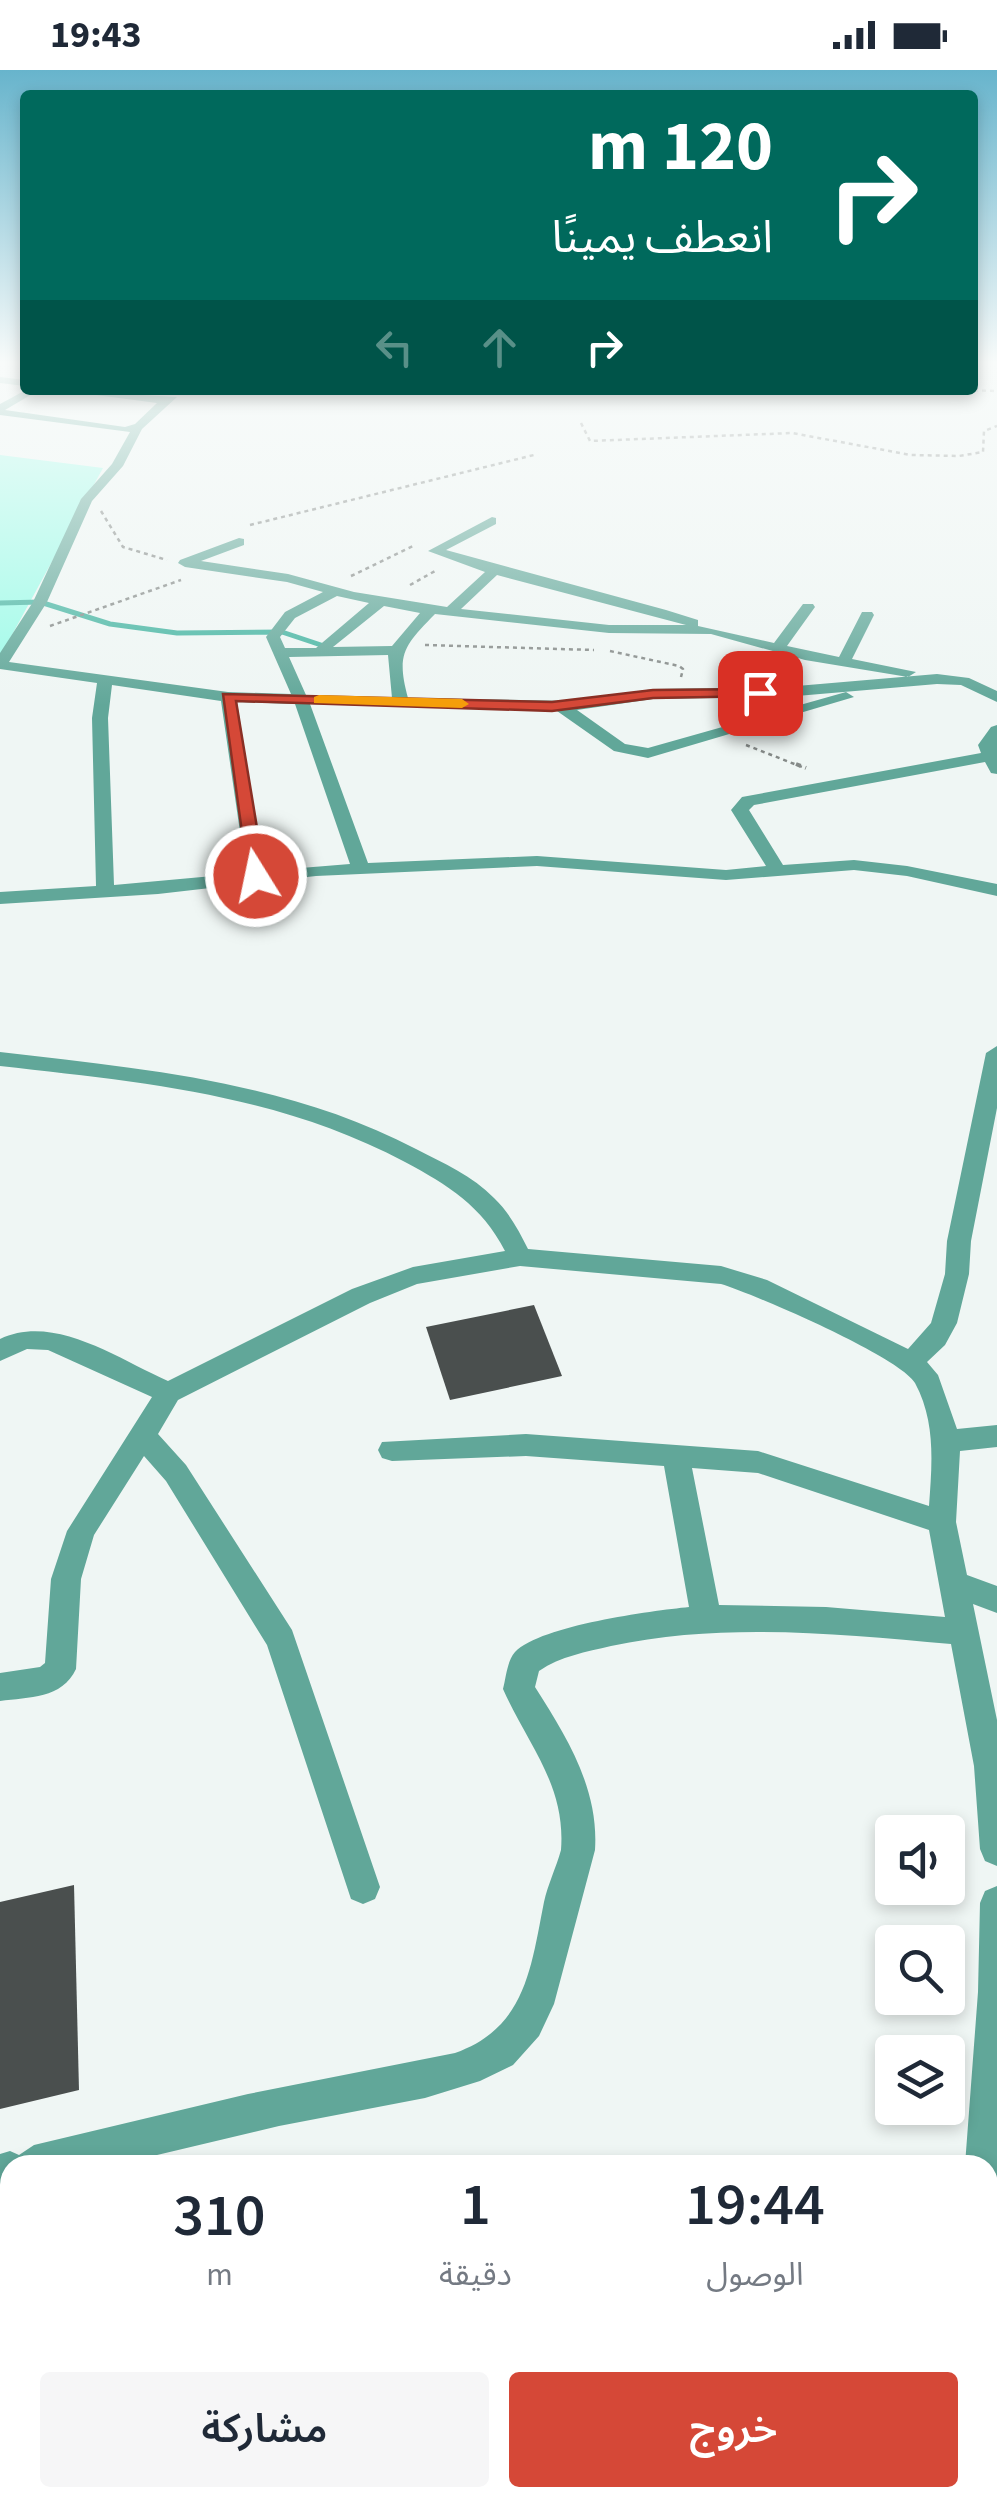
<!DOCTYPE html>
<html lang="ar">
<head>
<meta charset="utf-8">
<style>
	body { margin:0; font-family:"Source Sans 3","Noto Sans Arabic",sans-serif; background:#f6f6f7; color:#1f2937; direction:rtl; height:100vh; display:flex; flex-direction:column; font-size:38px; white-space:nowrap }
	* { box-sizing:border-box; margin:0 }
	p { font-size:32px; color:#747a83 }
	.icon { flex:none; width:55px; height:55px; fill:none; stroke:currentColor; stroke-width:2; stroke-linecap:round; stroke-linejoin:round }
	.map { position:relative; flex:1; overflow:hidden; direction:ltr }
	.panel { position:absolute; left:0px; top:2085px; width:998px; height:352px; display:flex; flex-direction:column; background:#fff; border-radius:30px 30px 0 0; box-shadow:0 5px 15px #0003; direction:rtl }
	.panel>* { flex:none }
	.top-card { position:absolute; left:20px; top:20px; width:958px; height:305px; border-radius:10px; box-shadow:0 5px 15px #0003; direction:rtl; background:#00695c; color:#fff; overflow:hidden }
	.buttons { position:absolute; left:875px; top:1745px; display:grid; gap:20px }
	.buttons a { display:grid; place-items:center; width:90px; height:90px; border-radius:10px; background:#fff; box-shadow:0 5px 15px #0003; font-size:50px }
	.pin { position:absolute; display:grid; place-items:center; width:85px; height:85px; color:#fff; margin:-42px; border-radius:20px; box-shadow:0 5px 15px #0006 }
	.me { position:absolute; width:110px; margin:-55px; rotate:350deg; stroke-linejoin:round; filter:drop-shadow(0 0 8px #0008) }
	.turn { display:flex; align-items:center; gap:35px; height:210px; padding:0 40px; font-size:45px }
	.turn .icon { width:130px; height:130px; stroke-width:2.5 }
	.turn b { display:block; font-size:70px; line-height:85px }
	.lanes { display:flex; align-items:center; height:95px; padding:0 40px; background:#0003; justify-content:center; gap:50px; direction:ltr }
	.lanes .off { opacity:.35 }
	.eta { display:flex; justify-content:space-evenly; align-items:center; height:170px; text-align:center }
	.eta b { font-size:60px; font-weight:600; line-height:70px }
	.cta { display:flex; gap:20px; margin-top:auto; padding:20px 40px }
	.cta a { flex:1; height:115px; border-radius:10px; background:#d54837; color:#fff; font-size:40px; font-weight:600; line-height:115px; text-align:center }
	.cta a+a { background:#f6f6f7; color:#1f2937 }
	.status { display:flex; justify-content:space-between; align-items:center; height:70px; padding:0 50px; background:#fff; direction:ltr }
	.status svg { height:28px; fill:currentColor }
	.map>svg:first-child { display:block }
	.green { fill:#9cfbe8 }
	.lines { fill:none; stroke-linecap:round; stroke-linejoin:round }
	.stream { stroke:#47b5a2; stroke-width:5 }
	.building { fill:#4a4f4e }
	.path-far2 { stroke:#858a88; stroke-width:2.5; stroke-dasharray:4 4; stroke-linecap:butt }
	.path-far1 { stroke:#858a88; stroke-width:4; stroke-dasharray:5 5; stroke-linecap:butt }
	.path { stroke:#858a88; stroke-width:8; stroke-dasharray:11 11; stroke-linecap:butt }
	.minor { fill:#61a799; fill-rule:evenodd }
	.route { fill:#d54837; stroke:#8a2f24; stroke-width:2.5 }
	.slow { fill:#f59e0b }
</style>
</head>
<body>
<div class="status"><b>19:43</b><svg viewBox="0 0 49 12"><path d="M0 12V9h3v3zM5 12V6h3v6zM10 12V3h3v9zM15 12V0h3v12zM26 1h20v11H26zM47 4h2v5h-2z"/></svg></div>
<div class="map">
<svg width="997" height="2437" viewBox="0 0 997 2437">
	<rect width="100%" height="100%" fill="#eff6f4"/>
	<polygon class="green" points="0,385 103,398 1,585 0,585"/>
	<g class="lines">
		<polyline class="stream" points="0,533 40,532 110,554 177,563 282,562 327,577"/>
	</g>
	<g class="building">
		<polygon points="534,1235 562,1306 450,1330 426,1257"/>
		<polygon points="74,1815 79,2020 0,2039 0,1832"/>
	</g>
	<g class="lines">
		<g class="path-far2">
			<polyline points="958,320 997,321"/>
			<polyline points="581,353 590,371 792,363 911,385 959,386 983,382 984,361 997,356"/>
			<polyline points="101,441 123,477 167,490"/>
			<polyline points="250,455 534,385"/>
			<polyline points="351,506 413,476"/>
			<polyline points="410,515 435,501"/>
			<polyline points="50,556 181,510"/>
			<polyline points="425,575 594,580"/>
			<polyline points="610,581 679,596 683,599 681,607"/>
			<polyline points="746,675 802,697"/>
		</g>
		<polyline class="path-far1" points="796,694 806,698"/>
		<g class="path">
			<polyline points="988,2185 997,2189"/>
			<polyline points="988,2390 997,2394"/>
		</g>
		<g class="minor">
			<polygon points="0,307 25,310 25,316 0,313"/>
			<path d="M26,320h13l-34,20 120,17 10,-3 22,-21 -99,-13 119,7 -35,32 -19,37 -31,35 -45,101 -38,60 219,30 63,2 -25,-57 19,-25 38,-20 -36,-10 -102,-15 -7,-4 2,-3 59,-22 5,1v6l-43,16 87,13 66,18 93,15 38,-35 -57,-21 64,-34 4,1v6l-50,26 220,60 32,10v6l76,17 29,-39h10l2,3 -28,39 52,11 23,-45h10l2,3 -22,44 64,13 -8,5 -103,-17 -94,-26 -102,-1 -174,-19c-31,32 -39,40 -27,84l166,3 79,-12 132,-2 152,-13 32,4 28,13v11l-36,-17 -24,-1 -152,13 -132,2 -76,11 48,34 23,4 198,-56 8,5 -206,61 -34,-7 -57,-40 -247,-7 58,159 169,-7 189,14 40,-4 -35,-56 11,-13 239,-44 -3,-8 13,-18 6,-2v49l-6,-1 -6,-11 -231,43 -5,5 34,55 71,-5 53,6 90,18v12l-90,-20 -53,-6 -128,10 -189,-14 -221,10 -158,18 -158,10v-12l96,-6 -4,-168 5,-35 -97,-14v-16l33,-51 48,-103 31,-35 18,-32 -130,-17v-11zM497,505l189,50h-77l-148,-16zM337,526l32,7 -53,45h-31l-5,-11 15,-19zM384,536l36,7 -28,33 -59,1zM388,585l4,43 -86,-3 -17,-38zM112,615l109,16 25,172 -132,12 -6,-167zM237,632l58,2 55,160 -86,7z"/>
			<path d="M997,976v62l-26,133 -2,33 -12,49 -12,22 -18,17 11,13 19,54 40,-4v22l-37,4 -4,71 11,53 30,11v27l-24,-9 24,116v146l-12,-5 -5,-12 -6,-83 -23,-122c-114,-10 -227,-22 -340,2 -25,6 -50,10 -72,25l-4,16c32,50 64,102 60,163l-41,154 -15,32 -26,29 -33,16 -55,17 -146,28 -164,39h-105v26l-10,3v-40l10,-3 9,4 15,-10 214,-51 207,-41c71,-25 76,-86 89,-151 4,-18 12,-34 17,-52 5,-65 -33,-105 -58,-161 3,-11 4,-28 12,-37 27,-27 136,-41 174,-45l-25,-141 -138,-10 -134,5 -10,-3 -4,-8 4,-8 144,-8 232,17 171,55c3,-42 7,-84 -14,-123 -15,-26 -161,-89 -194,-99l-201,-18 -103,18 -47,19 -192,97 -20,34 28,31 106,165 88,257 -5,12 -12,5 -12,-5 -84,-254 -101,-164 -22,-25 -50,79 -13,44 -5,90c-14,30 -47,28 -76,32v-28l40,-6 5,-4 6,-84 16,-48 85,-134 -104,-47 -21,-1 -27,12v-22c54,-26 118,20 168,42l184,-92 61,-22 92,-16c-23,-45 -57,-66 -100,-89 -128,-68 -264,-80 -405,-96v-14c144,17 286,29 416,97 27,14 57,27 78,49 15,14 25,33 34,51l193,17 46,14 141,69 23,-26 14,-49 2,-33 39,-188zM692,1398l66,5 171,57 16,87 -119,-10 -107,-2z"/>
			<polygon points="997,1816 997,2110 988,2114 988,2095 965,2095 978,1922 980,1833 985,1821"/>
			<polygon points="745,2428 792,2428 789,2437 741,2437"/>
			<polygon points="902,2428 946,2428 943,2437 899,2437"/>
		</g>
	</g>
	<linearGradient id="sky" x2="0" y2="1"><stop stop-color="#67b4cc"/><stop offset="0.46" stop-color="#f8fbfa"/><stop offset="1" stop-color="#f8fbfa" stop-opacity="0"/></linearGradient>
	<rect width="997" height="636" fill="url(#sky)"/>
	<polygon class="route" points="760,619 767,623 765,626 653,628 552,641 236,631 265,806 256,811 248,806 223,624 552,632 653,620"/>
	<polygon class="slow" points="319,625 462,629 469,634 462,638 314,633 314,627"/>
</svg>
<div class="buttons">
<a><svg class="icon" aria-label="sound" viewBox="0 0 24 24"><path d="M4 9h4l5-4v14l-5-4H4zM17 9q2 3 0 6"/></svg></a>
<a><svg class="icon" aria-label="search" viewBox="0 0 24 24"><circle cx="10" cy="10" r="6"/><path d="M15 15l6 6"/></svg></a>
<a><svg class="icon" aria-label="layers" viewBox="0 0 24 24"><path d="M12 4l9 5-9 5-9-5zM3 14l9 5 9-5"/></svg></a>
</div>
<div class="pin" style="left:760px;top:623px;background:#d93025"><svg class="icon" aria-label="arrive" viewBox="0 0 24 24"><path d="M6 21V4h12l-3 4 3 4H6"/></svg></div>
<svg class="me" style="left:256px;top:806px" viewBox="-20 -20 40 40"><circle r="17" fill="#d54837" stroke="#fff" stroke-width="3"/><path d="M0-11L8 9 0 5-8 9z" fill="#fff"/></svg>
<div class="top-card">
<div class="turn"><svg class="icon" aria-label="right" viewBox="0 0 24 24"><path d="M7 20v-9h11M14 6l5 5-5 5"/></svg><div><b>120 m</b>انعطف يمينًا</div></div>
<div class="lanes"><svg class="icon off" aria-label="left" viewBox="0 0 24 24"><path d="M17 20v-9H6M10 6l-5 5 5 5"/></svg><svg class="icon off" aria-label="ahead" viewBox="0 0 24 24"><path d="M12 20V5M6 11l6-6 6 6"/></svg><svg class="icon" aria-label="right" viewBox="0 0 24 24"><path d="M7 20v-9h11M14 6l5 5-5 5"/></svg></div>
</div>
<section class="panel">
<div class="eta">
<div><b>19:44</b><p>الوصول</p></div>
<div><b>1</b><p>دقيقة</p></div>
<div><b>310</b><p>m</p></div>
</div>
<div class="cta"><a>خروج</a><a>مشاركة</a></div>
</section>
</div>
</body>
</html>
